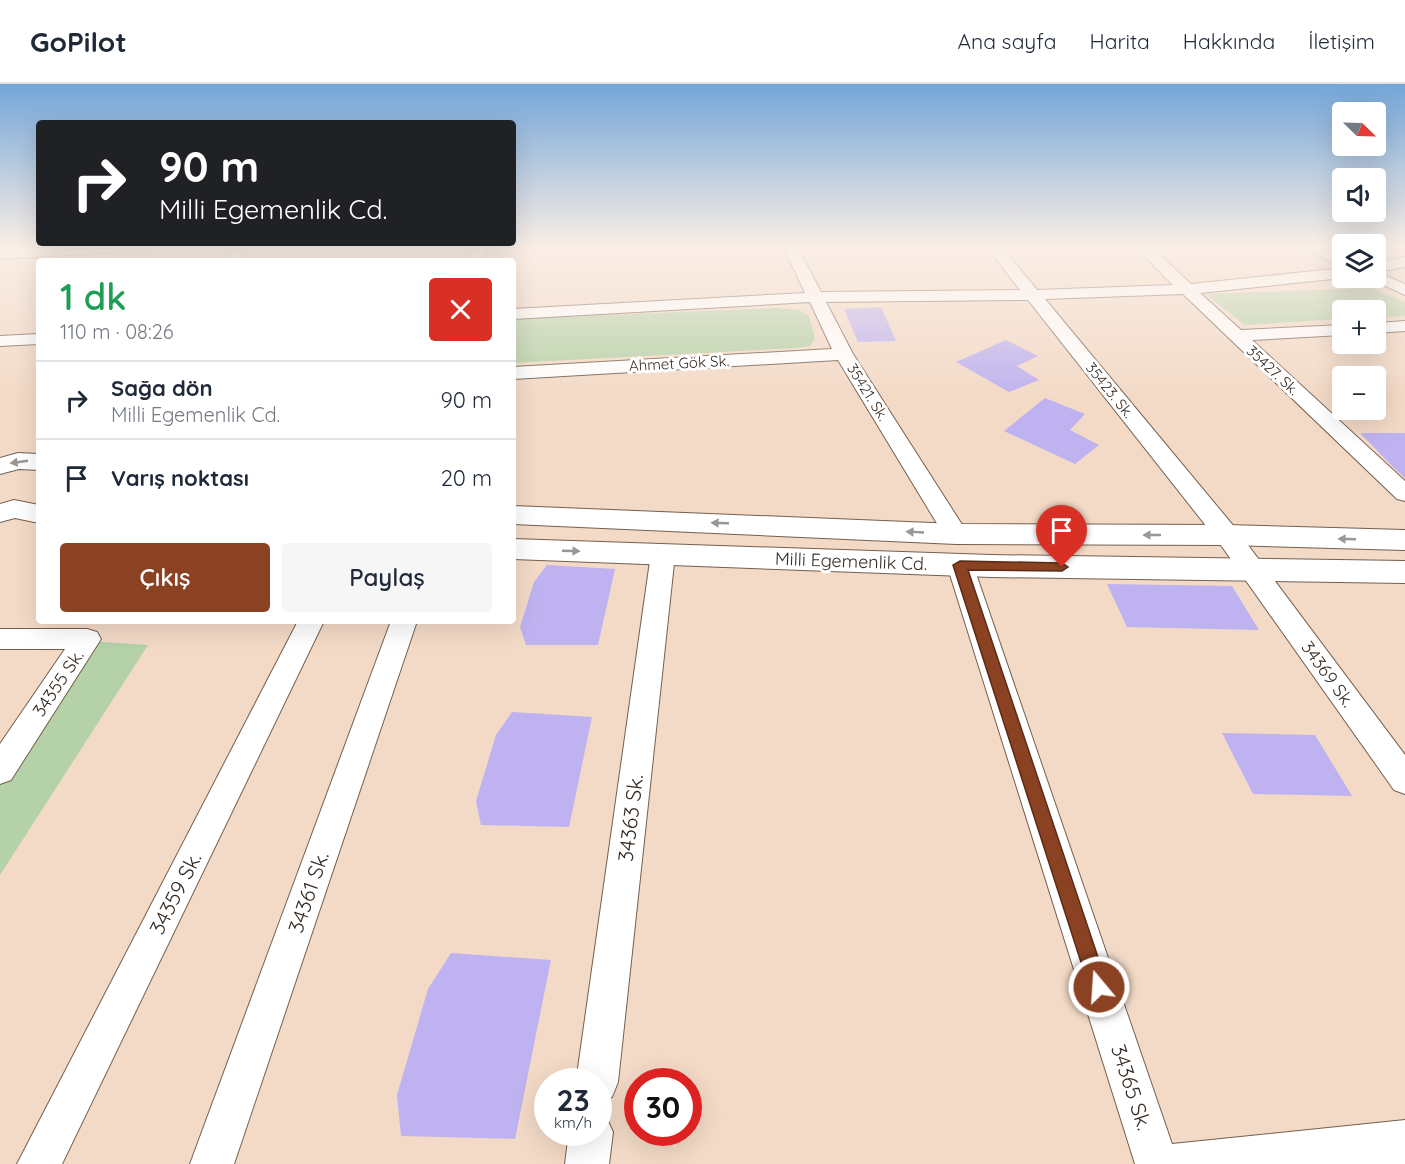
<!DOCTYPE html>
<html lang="tr">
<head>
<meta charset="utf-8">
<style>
	body { margin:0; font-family:Quicksand,sans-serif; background:#f6f6f7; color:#1f2937; height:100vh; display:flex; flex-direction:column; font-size:22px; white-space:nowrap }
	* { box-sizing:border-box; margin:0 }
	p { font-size:20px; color:#747a83 }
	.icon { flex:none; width:33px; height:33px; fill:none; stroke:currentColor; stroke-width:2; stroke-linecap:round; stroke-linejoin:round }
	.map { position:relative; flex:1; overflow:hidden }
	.details { position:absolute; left:36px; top:174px; width:480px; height:366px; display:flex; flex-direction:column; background:#fff; border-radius:6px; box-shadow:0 6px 24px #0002 }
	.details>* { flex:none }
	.banner { position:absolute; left:36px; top:36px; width:480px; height:126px; border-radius:6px; box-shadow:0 6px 24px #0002; background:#202124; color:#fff; overflow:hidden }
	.needle { width:39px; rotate:113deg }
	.buttons { position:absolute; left:1332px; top:18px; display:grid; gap:12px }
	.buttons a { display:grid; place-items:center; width:54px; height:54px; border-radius:6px; background:#fff; box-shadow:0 6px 24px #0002; font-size:30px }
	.speed { position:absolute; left:534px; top:984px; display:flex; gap:12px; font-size:30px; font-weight:700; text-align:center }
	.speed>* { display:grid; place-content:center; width:78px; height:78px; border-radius:50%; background:#fff; box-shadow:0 6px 24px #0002; line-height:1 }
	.speed small { font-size:15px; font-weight:400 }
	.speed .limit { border:9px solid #d22; background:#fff; color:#111 }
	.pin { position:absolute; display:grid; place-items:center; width:51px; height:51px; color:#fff; margin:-62px -26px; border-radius:50% 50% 50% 0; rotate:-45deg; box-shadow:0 0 6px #0007 }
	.pin .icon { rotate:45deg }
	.me { position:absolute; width:66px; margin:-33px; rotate:342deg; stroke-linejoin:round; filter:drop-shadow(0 0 4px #0008) }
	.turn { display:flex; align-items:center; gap:21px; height:126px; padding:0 24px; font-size:27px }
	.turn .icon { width:78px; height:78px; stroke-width:2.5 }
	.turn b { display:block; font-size:42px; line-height:51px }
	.round { display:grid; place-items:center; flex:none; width:63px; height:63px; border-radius:6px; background:#f6f6f7 }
	.summary { display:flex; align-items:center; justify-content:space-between; height:102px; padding:0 24px }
	h1 { font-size:36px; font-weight:600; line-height:45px; color:#1e9e55 }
	.button { display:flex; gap:12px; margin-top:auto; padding:12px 24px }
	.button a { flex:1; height:69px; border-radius:6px; background:#8a4223; color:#fff; font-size:24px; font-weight:600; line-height:69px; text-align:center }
	.button a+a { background:#f6f6f7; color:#1f2937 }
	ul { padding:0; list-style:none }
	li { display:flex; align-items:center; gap:18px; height:78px; padding:0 24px; border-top:2px solid #e0e1e3 }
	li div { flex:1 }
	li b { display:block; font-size:22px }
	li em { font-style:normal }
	header { display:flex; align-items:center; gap:36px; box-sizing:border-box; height:84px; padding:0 30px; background:#fff; border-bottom:2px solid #e0e1e3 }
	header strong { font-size:28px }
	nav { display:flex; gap:33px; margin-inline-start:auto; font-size:21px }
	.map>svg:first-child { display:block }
	.green { fill:#b5d1a7 }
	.building { fill:#beb2f0 }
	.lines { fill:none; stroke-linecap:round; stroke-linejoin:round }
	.street-casing { stroke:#755f4e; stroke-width:2 }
	.secondary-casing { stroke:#755f4e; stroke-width:2 }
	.street { fill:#fff; fill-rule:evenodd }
	.secondary { fill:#fff; fill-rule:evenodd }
	.oneway { fill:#9a9692 }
	.route { fill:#8a4223; stroke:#5a2b17; stroke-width:1.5 }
	.labels { text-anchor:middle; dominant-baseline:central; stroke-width:6; stroke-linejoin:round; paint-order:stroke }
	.far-street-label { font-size:15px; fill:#362c25; stroke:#fff }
	.street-label { font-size:18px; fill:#362c25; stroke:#fff }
	.near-street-label { font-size:21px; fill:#362c25; stroke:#fff }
</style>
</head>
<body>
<header>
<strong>GoPilot</strong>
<nav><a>Ana sayfa</a><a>Harita</a><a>Hakkında</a><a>İletişim</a></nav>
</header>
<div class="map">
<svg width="1405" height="1080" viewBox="0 0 1405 1080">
	<rect width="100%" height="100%" fill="#f3dac7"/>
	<g class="green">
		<polygon points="1372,204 1405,218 1405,232 1376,234 1376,226 1342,226 1342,235 1245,241 1206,210"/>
		<polygon points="778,224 799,226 809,232 815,255 810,262 796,264 513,279 513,235"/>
		<polygon points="88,557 148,561 0,791 0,693"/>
	</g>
	<g class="building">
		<polygon points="881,223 896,257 858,258 844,225"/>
		<polygon points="1006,256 1038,272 1017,282 1039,296 1009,308 956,278"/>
		<polygon points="1045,314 1085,330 1070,346 1099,361 1075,380 1004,347"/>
		<polygon points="1360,349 1405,349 1405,394 1393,383"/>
		<polygon points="547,481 615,485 598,561 526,561 520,543 534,498"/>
		<polygon points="1107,500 1232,502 1259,546 1127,543"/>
		<polygon points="512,628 592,633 569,743 481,741 476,717 496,651"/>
		<polygon points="1222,649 1315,651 1352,712 1253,710"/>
		<polygon points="451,869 551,876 515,1055 401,1052 397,1011 428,905"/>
	</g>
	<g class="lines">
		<g class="street-casing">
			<g id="street">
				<polygon points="66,162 159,162 152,166 0,175 0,165"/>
				<polygon points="234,162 248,162 239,177 223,177"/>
				<polygon points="472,162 486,162 485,177 469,177"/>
				<polygon points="783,162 797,162 821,208 1020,206 986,162 1001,162 1037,206 1173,201 1134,162 1150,162 1191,200 1342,184 1342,194 1200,209 1241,246 1342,241 1342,251 1252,256 1405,397 1405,417 1397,415 1183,210 1045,215 1236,445 1405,671 1405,710 1394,706 1218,457 1028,216 826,218 853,270 968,450 965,456 956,458 947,456 838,276 513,295 513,283 832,265 810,218 513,235 513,225 805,209"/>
				<polygon points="1298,162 1318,162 1342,173 1342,183"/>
				<polygon points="1405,173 1405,183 1377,188 1405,200 1405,211 1368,194 1376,194 1376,179"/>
				<polygon points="1405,237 1405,247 1376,249 1376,239"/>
				<polygon points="39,250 39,260 0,262 0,252"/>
				<polygon points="663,462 672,464 675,470 618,998 612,1013 598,1018 598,998 576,998 651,470 654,464"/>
				<polygon points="960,472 969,475 973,481 1172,1060 1405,1036 1405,1080 1135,1080 947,481 951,475"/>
				<polygon points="298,537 324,537 62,1080 17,1080"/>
				<polygon points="391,537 417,537 234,1080 190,1080"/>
				<polygon points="0,545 87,545 97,548 101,555 11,696 0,700 0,660 65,565 0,565"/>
				<polygon points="598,1030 606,1033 613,1048 609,1080 565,1080 569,1048 598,1048"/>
			</g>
		</g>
		<g class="secondary-casing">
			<g id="secondary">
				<polygon points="18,369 39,370 39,386 19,385 0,390 0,374"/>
				<polygon points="14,416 39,421 39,439 15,434 0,438 0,420"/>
				<polygon points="513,422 956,440 1227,441 1405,446 1405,466 1227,461 956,460 513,440"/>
				<polygon points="513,455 991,471 1405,477 1405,499 991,493 513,475"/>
			</g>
		</g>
		<use href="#street" class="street"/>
		<use href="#secondary" class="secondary"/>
	</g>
	<defs><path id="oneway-solid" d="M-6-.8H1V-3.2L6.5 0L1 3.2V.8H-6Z" transform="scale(1.5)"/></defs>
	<g class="oneway">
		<use href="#oneway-solid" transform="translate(19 378) rotate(172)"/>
		<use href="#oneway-solid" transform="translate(720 439) rotate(-178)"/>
		<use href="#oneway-solid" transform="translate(915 448) rotate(-177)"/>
		<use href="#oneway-solid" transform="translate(1152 451) rotate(-180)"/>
		<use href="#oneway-solid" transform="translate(1347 455) rotate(-178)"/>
		<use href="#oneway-solid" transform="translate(571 467) rotate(2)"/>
	</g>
	<linearGradient id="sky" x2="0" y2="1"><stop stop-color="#73a6d8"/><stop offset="0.52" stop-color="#faeee6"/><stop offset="1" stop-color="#faeee6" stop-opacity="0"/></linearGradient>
	<rect width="1405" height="313" fill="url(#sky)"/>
	<polygon class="route" points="960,477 1062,479 1068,483 1062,487 968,486 1108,903 1106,909 1099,912 1092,909 1089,903 953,481"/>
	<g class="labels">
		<g class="far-street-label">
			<text transform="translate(679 279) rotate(-3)">Ahmet Gök Sk.</text>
			<text transform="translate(1273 286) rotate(43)">35427. Sk.</text>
			<text transform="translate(1110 306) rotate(51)">35423. Sk.</text>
			<text transform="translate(868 308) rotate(58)">35421. Sk.</text>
		</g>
		<g class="street-label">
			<text transform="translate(851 477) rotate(2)">Milli Egemenlik Cd.</text>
			<text transform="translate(1328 590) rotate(54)">34369 Sk.</text>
			<text transform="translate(58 599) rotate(-56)">34355 Sk.</text>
		</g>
		<g class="near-street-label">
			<text transform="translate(630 734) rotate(-83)">34363 Sk.</text>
			<text transform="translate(308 808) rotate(-71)">34361 Sk.</text>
			<text transform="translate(175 809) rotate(-63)">34359 Sk.</text>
			<text transform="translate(1132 1003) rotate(72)">34365 Sk.</text>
		</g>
	</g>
</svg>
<div class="buttons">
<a><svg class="needle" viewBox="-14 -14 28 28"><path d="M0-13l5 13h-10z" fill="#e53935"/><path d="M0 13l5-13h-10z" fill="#747a83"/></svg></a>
<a><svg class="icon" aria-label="sound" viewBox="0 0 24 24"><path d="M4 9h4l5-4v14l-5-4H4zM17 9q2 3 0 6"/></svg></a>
<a><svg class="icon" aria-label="layers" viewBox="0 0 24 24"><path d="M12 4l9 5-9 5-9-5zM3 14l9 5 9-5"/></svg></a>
<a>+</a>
<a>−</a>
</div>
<div class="speed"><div>23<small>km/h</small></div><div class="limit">30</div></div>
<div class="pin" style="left:1062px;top:483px;background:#d93025"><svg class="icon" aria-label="arrive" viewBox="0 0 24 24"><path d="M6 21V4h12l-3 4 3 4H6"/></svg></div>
<svg class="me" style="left:1099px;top:903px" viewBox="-20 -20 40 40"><circle r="17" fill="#8a4223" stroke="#fff" stroke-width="3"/><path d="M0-11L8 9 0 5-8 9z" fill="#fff"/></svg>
<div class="banner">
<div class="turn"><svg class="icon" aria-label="right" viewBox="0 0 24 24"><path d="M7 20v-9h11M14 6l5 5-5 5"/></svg><div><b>90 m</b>Milli Egemenlik Cd.</div></div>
</div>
<section class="details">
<div class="summary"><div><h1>1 dk</h1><p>110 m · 08:26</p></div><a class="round" style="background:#d93025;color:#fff"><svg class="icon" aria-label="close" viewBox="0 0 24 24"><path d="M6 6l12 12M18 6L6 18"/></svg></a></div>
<ul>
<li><svg class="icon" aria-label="right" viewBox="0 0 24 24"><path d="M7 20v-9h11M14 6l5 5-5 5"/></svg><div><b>Sağa dön</b><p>Milli Egemenlik Cd.</p></div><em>90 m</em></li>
<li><svg class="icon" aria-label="arrive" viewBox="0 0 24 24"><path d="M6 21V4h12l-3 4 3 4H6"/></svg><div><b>Varış noktası</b></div><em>20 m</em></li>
</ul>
<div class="button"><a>Çıkış</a><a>Paylaş</a></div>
</section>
</div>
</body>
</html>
